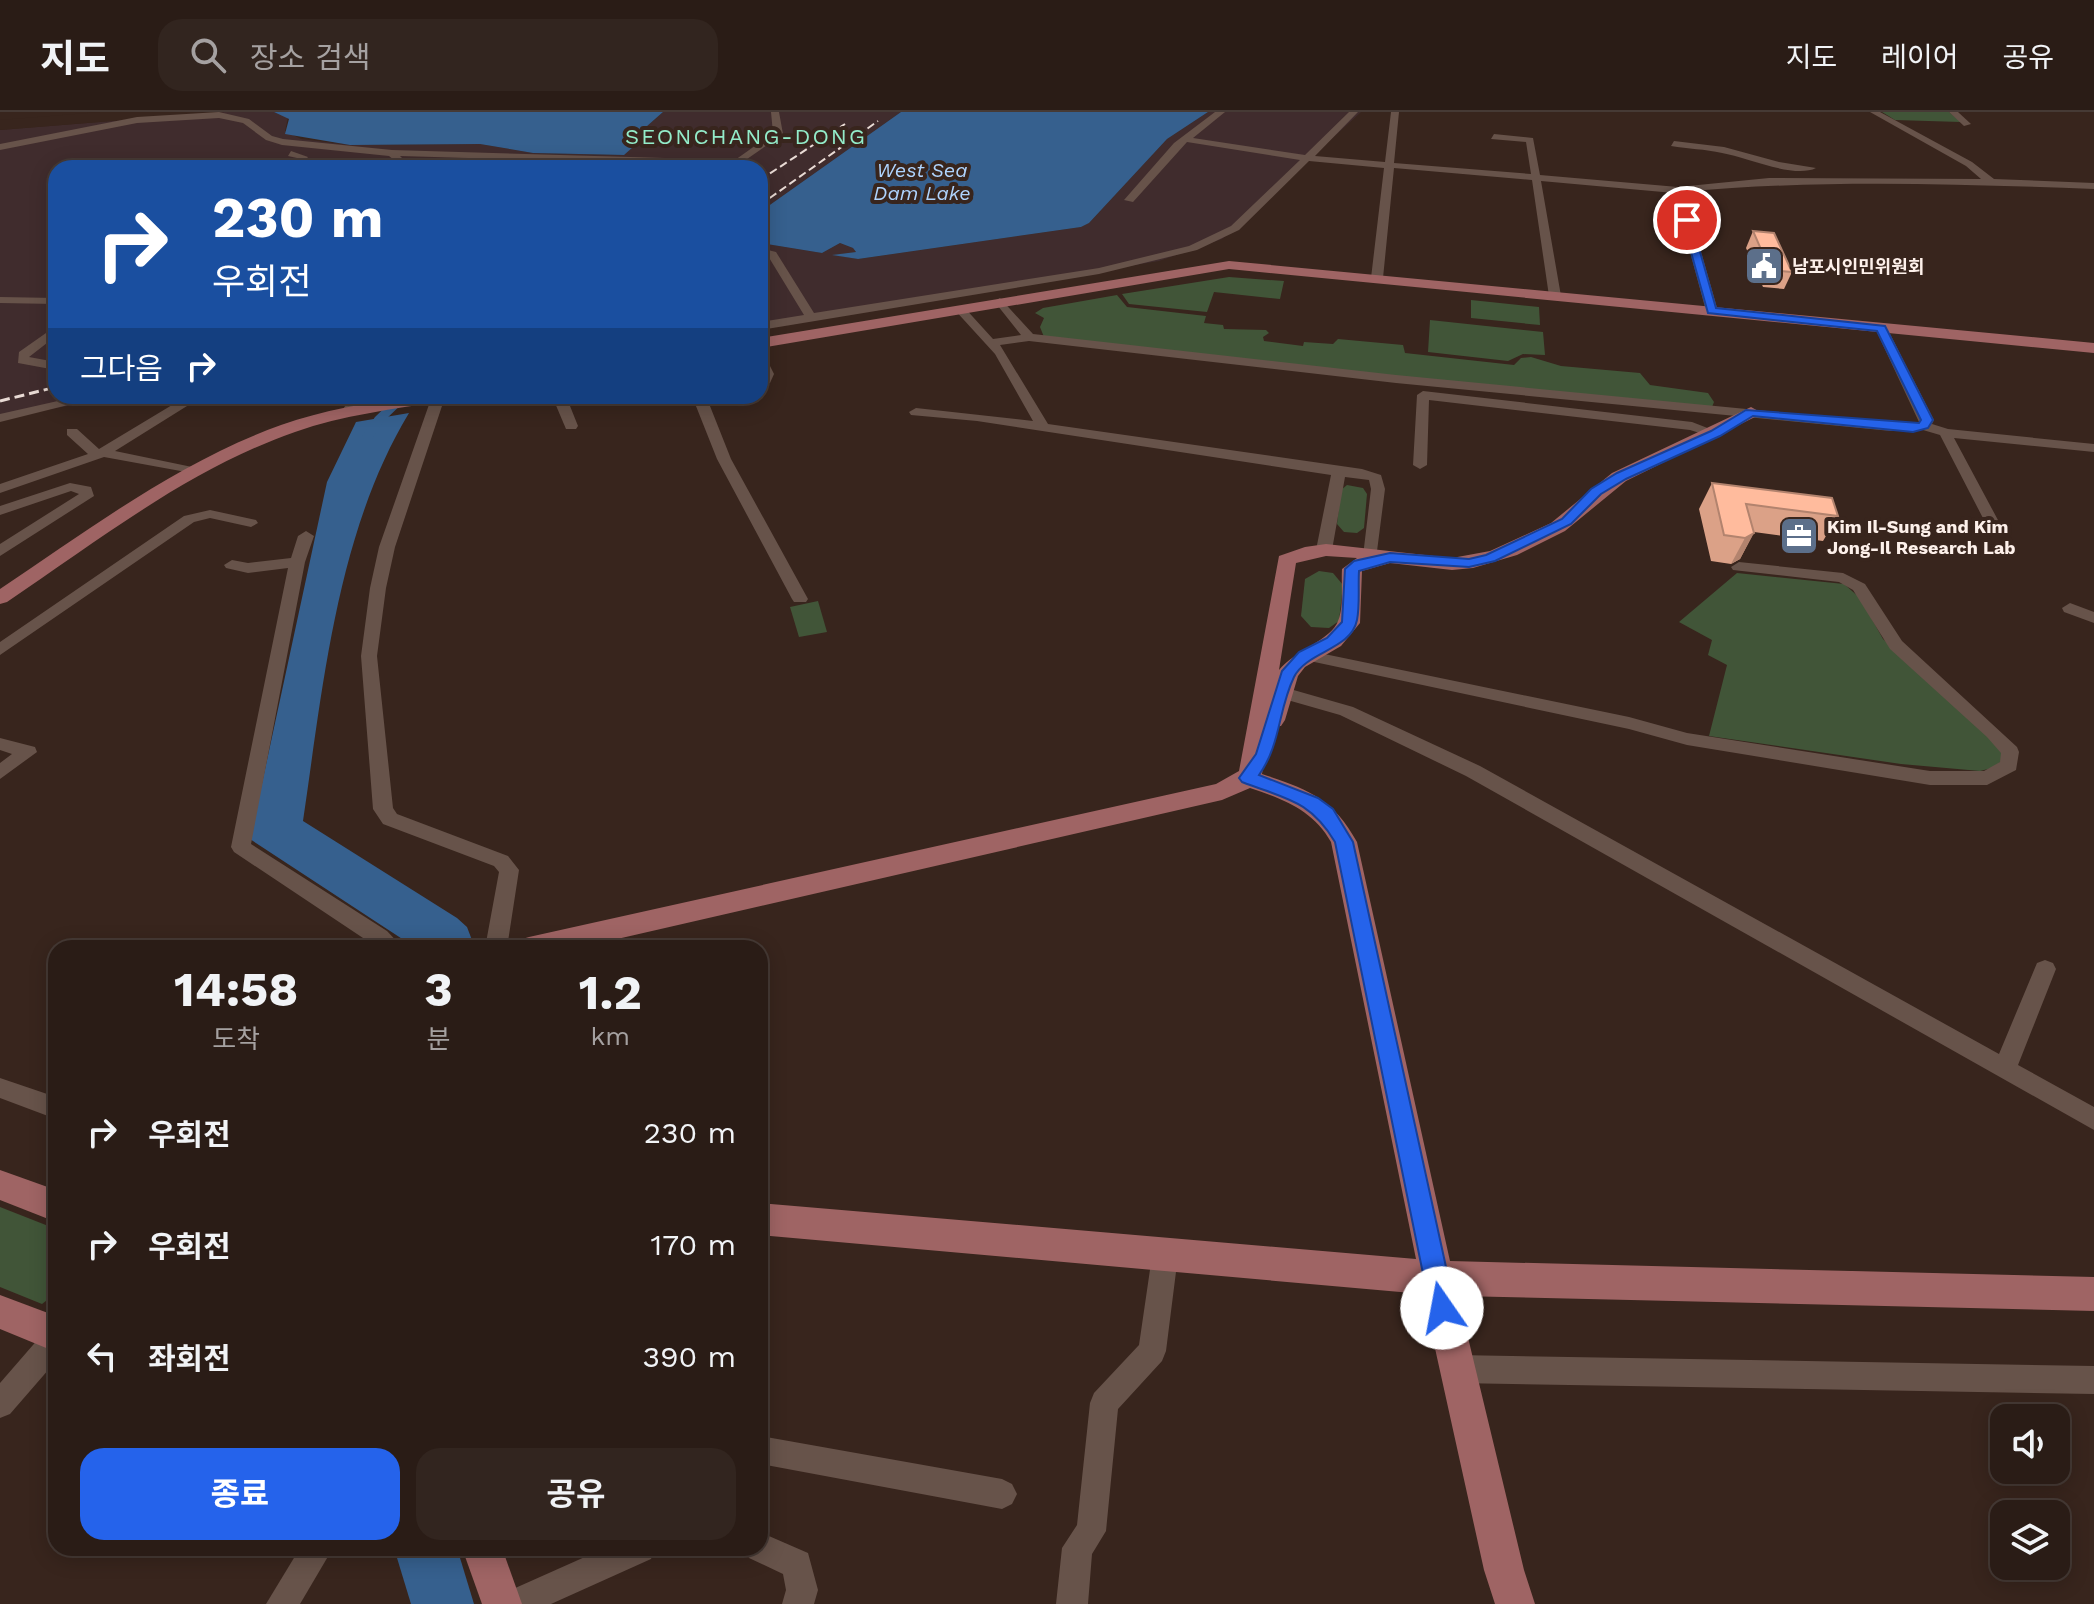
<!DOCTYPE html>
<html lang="ko">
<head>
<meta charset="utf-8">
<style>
	body { margin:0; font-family:"Work Sans","Noto Sans KR",sans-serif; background:#32251f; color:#f1f3f6; height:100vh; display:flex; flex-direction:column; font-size:30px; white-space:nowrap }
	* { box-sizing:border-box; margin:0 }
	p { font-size:26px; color:#a5a1a1 }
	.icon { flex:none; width:44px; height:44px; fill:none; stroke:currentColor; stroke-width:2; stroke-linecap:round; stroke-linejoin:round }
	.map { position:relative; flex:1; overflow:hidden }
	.side { position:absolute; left:48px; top:828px; width:720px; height:616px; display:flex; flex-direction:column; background:#2a1c16; border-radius:24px; box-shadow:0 4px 20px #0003,0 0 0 2px #463a35 }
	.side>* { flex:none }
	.hud { position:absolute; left:48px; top:48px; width:720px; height:244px; border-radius:24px; box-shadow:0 4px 20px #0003,0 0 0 2px #463a35; background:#1a4fa0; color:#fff; overflow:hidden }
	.tools { position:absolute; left:1990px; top:1292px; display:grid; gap:16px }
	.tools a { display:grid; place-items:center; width:80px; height:80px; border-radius:16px; background:#2a1c16; box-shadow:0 4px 20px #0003,0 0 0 2px #463a35; font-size:40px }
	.pin { position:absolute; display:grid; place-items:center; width:68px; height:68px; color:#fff; margin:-34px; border:4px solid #fff; border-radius:50%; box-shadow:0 2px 8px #0007 }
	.me { position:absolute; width:88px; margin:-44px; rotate:348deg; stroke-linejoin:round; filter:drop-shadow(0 0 6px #0008) }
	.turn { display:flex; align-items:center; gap:28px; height:168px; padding:0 32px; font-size:36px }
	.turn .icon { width:104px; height:104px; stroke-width:2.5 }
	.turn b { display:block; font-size:56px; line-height:68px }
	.then { display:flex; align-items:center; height:76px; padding:0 32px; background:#0003; gap:16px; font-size:30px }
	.eta { display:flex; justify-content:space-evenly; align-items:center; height:136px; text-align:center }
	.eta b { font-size:48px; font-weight:700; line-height:56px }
	.button { display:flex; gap:16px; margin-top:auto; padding:16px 32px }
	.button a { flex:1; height:92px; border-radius:24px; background:#2563eb; color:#fff; font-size:32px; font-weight:700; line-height:92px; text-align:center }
	.button a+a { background:#32251f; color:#f1f3f6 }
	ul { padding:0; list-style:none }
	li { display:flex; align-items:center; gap:24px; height:112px; padding:0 32px }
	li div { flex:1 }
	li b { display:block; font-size:30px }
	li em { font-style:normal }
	header { display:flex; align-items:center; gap:48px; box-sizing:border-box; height:112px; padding:0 40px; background:#2a1c16; border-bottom:2px solid #463a35 }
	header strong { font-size:38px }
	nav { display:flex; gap:44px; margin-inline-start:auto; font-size:28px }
	.search { width:560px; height:72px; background:#32251f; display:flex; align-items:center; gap:20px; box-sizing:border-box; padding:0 28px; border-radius:24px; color:#a5a1a1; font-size:30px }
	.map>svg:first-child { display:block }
	.industrial { fill:#402c2d }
	.green { fill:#415538 }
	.water { fill:#36608e }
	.pier { fill:#38251d }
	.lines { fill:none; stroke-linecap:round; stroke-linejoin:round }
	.canal { fill:#36608e; fill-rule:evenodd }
	.minor { fill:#67534a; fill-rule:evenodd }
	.major { fill:#9f6464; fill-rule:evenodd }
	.rail-far1 { stroke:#e9dbd5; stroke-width:2; stroke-dasharray:8 4; stroke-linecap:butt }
	.rail { stroke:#e9dbd5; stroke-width:3; stroke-dasharray:10 5; stroke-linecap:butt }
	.wall { fill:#dba187 }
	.shaded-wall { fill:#b2836e }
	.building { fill:#ffbb9d; stroke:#b2836e; stroke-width:2 }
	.route { fill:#2563eb; stroke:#184099; stroke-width:2 }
	.labels { text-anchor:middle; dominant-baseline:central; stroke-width:8; stroke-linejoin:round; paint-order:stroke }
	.far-poi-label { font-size:18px; font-weight:bold; fill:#fdf0ea; stroke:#38251d; text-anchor:start }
	.far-water-label { font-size:20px; font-style:italic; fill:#afd4fe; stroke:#38251d }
	.far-quarter-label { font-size:22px; letter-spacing:2px; fill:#93ecc9; stroke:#38251d }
</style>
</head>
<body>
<header>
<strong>지도</strong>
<div class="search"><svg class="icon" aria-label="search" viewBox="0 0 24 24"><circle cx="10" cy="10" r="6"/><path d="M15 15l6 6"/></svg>장소 검색</div>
<nav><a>지도</a><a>레이어</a><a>공유</a></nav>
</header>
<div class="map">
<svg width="2094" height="1492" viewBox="0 0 2094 1492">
	<rect width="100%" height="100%" fill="#38251d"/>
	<g class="industrial">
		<polygon points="224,0 274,0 288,5 285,19 301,27 350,33 480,32 534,41 623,43 652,18 645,16 663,0 901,0 760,100 760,56 56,56 56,284 124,284 0,306 0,18"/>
		<polygon points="1208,0 1361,0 1222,127 1159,149 760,215 760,131 822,141 840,131 853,136 856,140 834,143 858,147 1081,115 1089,111 1167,27"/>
	</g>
	<g class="green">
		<polygon points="1882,0 1949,0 1961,10 1895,8"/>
		<polygon points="1229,165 1284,169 1280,187 1214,180 1207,200 1129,192 1122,182"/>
		<polygon points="1117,183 1127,195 1206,204 1204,211 1223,213 1224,217 1266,218 1269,221 1263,225 1264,229 1303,234 1304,230 1333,232 1338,227 1403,233 1405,241 1514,253 1521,246 1531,245 1561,254 1640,261 1650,273 1708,281 1714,290 1712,295 1397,264 1044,225 1040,215 1044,206 1035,201 1043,196"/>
		<polygon points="1471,188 1539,195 1540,213 1471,206"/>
		<polygon points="1430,208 1543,220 1545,243 1523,242 1508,249 1428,240"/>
		<polygon points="1347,373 1363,376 1367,382 1364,416 1357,421 1344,420 1337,412 1341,378"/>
		<polygon points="1319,459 1333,461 1343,473 1339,509 1329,516 1311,515 1301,504 1305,467"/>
		<polygon points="1737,461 1844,472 1860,486 1883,527 1983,616 2001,639 2001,649 1996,655 1980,659 1901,652 1709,624 1727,553 1708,543 1712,528 1679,510"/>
		<polygon points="818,489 827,520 799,525 790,495"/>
		<polygon points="0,1095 56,1117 56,1181 42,1192 0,1175"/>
	</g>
	<g class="water">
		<polygon points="274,0 663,0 646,15 652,18 624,43 533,41 480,32 350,33 285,22 289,7"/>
		<polygon points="901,0 1208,0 1167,27 1089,111 1081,115 858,147 832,143 856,140 853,136 840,131 822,141 760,131 760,100"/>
		<path d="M409,301c-72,119 -86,273 -106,408l154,97 10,9 8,21h-59l-166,-109 77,-357 29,-60z"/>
		<polygon points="394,1436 457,1436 474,1492 411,1492"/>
	</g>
	<polygon class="pier" points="100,0 224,0 0,18 0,8"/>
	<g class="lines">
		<polygon class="canal" points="397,284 410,284 383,310 372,327 364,327 362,324 375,305"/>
		<g class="minor">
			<polygon points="219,0 249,7 272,24 283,27 392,38 735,48 773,21 771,0 779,0 783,22 737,54 400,44 404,48 397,56 387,56 394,48 389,44 282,33 266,28 243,11 219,6 137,11 0,38 0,32 137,5"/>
			<path d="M1215,0h10l-32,26 112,17 44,-43h9l-43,44 70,6 6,-50h8l-5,51 137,11 -5,-32 -35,-3 3,-5 39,4 7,37 138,12 91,-9 212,1 -15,-13 -96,-54h10l92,50 22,17 100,4v6c-137,-5 -274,-10 -410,3l34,119 -6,4 -6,-4 -32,-118 -133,-12 20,115 -6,3 -6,-3 -17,-116 -138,-12 -11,110 -6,3 -6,-3 13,-110 -75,-7 -70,69 -42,20 -98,24 -339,56v-8l44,-7 -36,-59 -8,-2v-6l16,4 38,61 285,-45 90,-22 42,-20 69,-66 -113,-18 -54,60 -9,-2 50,-57z"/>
			<polygon points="1949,0 1958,0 1971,12 1964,14"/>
			<path d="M1674,29l50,6 55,15 37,6c-22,11 -70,-11 -94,-15 -17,-4 -34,-4 -51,-7z"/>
			<polygon points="291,39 308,45 299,56 289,56 297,46 288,44"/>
			<polygon points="0,185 56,186 56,192 0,191"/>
			<polygon points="1000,186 1033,222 1396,263 1891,311 1919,310 1875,216 1881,212 1887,216 1934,308 1932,312 1948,317 2094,332 2094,340 1954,326 1999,410 1992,414 1985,410 1940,323 1923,318 1891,319 1396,271 1029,229 1000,233 1048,312 1362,357 1381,363 1385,377 1376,447 1366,447 1363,444 1371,377 1369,368 1345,365 1332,438 1324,443 1316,438 1331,363 977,309 911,303 909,300 916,296 1033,309 995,242 953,196 963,194 993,227 1021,223 994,189"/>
			<polygon points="56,214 56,224 29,245 56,250 56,258 18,251 19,240"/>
			<polygon points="760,241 764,242 774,262 770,271 760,273"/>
			<polygon points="1423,279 1692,310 1723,322 1716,326 1690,318 1429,288 1427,353 1420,357 1413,353 1417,283"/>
			<polygon points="80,284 104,284 0,310 0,302"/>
			<polygon points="187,284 203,284 115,339 197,356 197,362 104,345 0,381 0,372 88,342 67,323 67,317 77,317 99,337"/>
			<polygon points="354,284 368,284 353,302 343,302 341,299"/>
			<polygon points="432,284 445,285 395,435 386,476 377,544 393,696 397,702 508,744 519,758 507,836 485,836 499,760 494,754 383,712 373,697 361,544 370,476 379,435"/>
			<polygon points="552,284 566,284 578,314 576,317 566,317"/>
			<polygon points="692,284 706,284 731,347 808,487 806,490 794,490 792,487 717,347"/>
			<polygon points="70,371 91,375 94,384 0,444 0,432 79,382 71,379 0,403 0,394"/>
			<polygon points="210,398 256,408 258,411 251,415 210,406 194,410 0,543 0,530 184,404"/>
			<polygon points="306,419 314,424 305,450 251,732 387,819 403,836 378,836 234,740 231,735 288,456 248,461 226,456 224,453 232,448 248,451 291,446 298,424"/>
			<polygon points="1739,450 1843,461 1865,472 1902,529 2017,635 2019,640 2016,658 1987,673 1930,673 1687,633 1629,617 1305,548 1297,543 1305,538 1629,605 1687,621 1930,659 1984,659 2000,650 2001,641 1987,625 1890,537 1853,478 1839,470 1733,458 1731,455"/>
			<polygon points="2070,491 2094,500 2094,511 2064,500 2062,496"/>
			<polygon points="1266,570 1353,595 1480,654 1999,942 2037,851 2045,848 2053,851 2056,857 2018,953 2094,995 2094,1018 1466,664 1340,603 1260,580 1257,576 1260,572"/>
			<polygon points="0,626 35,635 37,640 0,667 0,651 12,642 0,638"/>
			<polygon points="0,966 56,985 56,1007 0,986"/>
			<polygon points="1165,1131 1174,1135 1178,1144 1166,1239 1162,1249 1118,1297 1106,1419 1092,1442 1088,1492 1056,1492 1062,1436 1077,1413 1090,1291 1094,1281 1139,1233 1152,1144 1156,1135"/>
			<polygon points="56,1214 56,1249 10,1302 0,1306 0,1271 46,1218"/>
			<polygon points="1456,1243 2094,1254 2094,1282 1456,1271 1446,1267 1442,1257 1446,1247"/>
			<polygon points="760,1324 1002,1367 1012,1372 1017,1382 1012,1392 1002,1397 760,1352"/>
			<polygon points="760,1420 808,1441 818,1478 814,1492 782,1492 786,1478 783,1462 749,1446 745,1436 760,1436"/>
			<polygon points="300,1436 333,1436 300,1492 266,1492"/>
			<polygon points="605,1436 655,1436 651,1447 551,1492 499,1492 504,1481"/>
		</g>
		<g class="major">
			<polygon points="1229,149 2094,231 2094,241 1229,157 760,236 760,226"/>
			<path d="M413,284h39l-8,5c-50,8 -101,14 -149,31 -106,37 -196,108 -288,170l-7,2v-15c90,-60 178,-127 281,-164 42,-15 87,-22 132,-29z"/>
			<path d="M1751,295l9,5 -3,4 -131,65 -61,50 -48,24 -44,13 -21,2 -62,-7 -28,8 -2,52 -19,23 -36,21 -7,9 -13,44 -4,6 -11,1 -8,47c45,15 71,24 95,68l93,419 644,16v34l-636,-15 66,274 11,34h-40l-11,-34 -61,-276 -663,-59v-32l656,56 -85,-417c-18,-32 -48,-43 -81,-54l-28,12 -644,148h-63l4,-8 10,-3 687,-153 23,-13 40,-215 26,-9 21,-3 126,14 38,-7 61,-28 61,-50zM1326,444l31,2 -15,11c-1,15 2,38 -4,52 -6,18 -45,31 -59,49l17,-107z"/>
			<polygon points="0,1058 56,1078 56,1110 0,1088"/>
			<polygon points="0,1183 56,1204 56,1240 0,1217"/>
			<polygon points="462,1436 502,1436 522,1492 482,1492"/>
		</g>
		<g class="rail-far1">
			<polyline points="760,68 845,12"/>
			<polyline points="760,93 878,9"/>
		</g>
		<polyline class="rail" points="0,289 56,275"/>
	</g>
	<g class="wall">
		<polygon points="1753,119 1792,160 1784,177 1763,175 1746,136"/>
		<polygon points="1712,371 1838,404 1823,429 1754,420 1740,447 1731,452 1711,449 1699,397"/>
	</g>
	<polygon class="shaded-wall" points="1754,421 1740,447 1731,452 1745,426"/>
	<g class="building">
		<polygon points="1753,119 1774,121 1792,160 1770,158"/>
		<polygon points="1712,371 1832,386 1838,404 1746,392 1754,421 1745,426 1724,423"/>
	</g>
	<path class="route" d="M1687,105l4,3 25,88 169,18 48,94 -5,8 -15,4 -160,-16 -33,20 -94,43 -25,15 -30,30 -76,37 -26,6 -79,-5 -31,9c-1,16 1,34 -2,49 -6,30 -50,31 -63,57 -16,33 -13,67 -35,98l59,23 15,11 20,33 102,466 -4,9 -9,4 -8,-4 -4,-9 -95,-466c-25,-42 -49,-43 -93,-60l-3,-4 17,-24 26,-83 17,-19 28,-14 15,-16 3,-53 9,-8 36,-8 79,6 17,-4 76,-36 29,-30 26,-16 94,-42 35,-21 173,13 2,-3 -44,-89 -169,-18 -26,-93z"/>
	<defs>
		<g id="civic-square" transform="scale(2)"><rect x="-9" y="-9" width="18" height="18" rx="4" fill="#5c6f8a" stroke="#38251d"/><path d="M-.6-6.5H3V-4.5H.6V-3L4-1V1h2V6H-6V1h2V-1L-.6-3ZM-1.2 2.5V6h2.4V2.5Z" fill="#fff"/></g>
		<g id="office-square" transform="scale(2)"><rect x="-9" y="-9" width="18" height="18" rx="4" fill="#5c6f8a" stroke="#38251d"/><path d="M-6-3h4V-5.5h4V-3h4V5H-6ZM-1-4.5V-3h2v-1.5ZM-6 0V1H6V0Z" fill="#fff"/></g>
	</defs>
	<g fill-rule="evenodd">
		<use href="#civic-square" x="1764" y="154"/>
		<use href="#office-square" x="1799" y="424"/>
	</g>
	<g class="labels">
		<g class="far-poi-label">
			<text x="1792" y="154">남포시인민위원회</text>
			<text x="1827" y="414">Kim Il-Sung and Kim<tspan x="1827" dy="21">Jong-Il Research Lab</tspan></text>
		</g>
		<g class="far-water-label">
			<text x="922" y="58">West Sea<tspan x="922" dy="23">Dam Lake</tspan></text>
		</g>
		<g class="far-quarter-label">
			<text x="746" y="24">SEONCHANG-DONG</text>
		</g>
	</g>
</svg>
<div class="tools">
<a><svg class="icon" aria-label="sound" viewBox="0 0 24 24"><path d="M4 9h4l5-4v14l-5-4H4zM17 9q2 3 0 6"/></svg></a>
<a><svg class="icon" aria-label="layers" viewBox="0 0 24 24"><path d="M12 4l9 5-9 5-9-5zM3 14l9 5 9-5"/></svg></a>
</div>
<div class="pin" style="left:1687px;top:108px;background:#d93025"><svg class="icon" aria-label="arrive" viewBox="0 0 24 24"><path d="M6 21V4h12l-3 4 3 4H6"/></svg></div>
<svg class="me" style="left:1442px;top:1196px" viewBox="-20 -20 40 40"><circle r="19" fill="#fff"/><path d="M0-13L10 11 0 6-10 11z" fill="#2563eb"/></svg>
<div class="hud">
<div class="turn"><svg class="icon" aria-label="right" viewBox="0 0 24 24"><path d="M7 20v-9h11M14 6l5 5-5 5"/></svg><div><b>230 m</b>우회전</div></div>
<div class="then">그다음<svg class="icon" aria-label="right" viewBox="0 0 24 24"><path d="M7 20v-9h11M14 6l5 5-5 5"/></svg></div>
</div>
<section class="side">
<div class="eta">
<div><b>14:58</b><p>도착</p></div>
<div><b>3</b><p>분</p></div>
<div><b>1.2</b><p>km</p></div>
</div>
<ul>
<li><svg class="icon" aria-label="right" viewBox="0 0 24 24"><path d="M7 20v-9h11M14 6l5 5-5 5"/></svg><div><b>우회전</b></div><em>230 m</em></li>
<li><svg class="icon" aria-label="right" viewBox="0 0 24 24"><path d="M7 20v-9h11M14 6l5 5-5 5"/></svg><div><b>우회전</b></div><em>170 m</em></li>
<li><svg class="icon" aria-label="left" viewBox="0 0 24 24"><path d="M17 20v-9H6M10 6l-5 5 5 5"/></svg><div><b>좌회전</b></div><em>390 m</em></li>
</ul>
<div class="button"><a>종료</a><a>공유</a></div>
</section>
</div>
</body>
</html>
